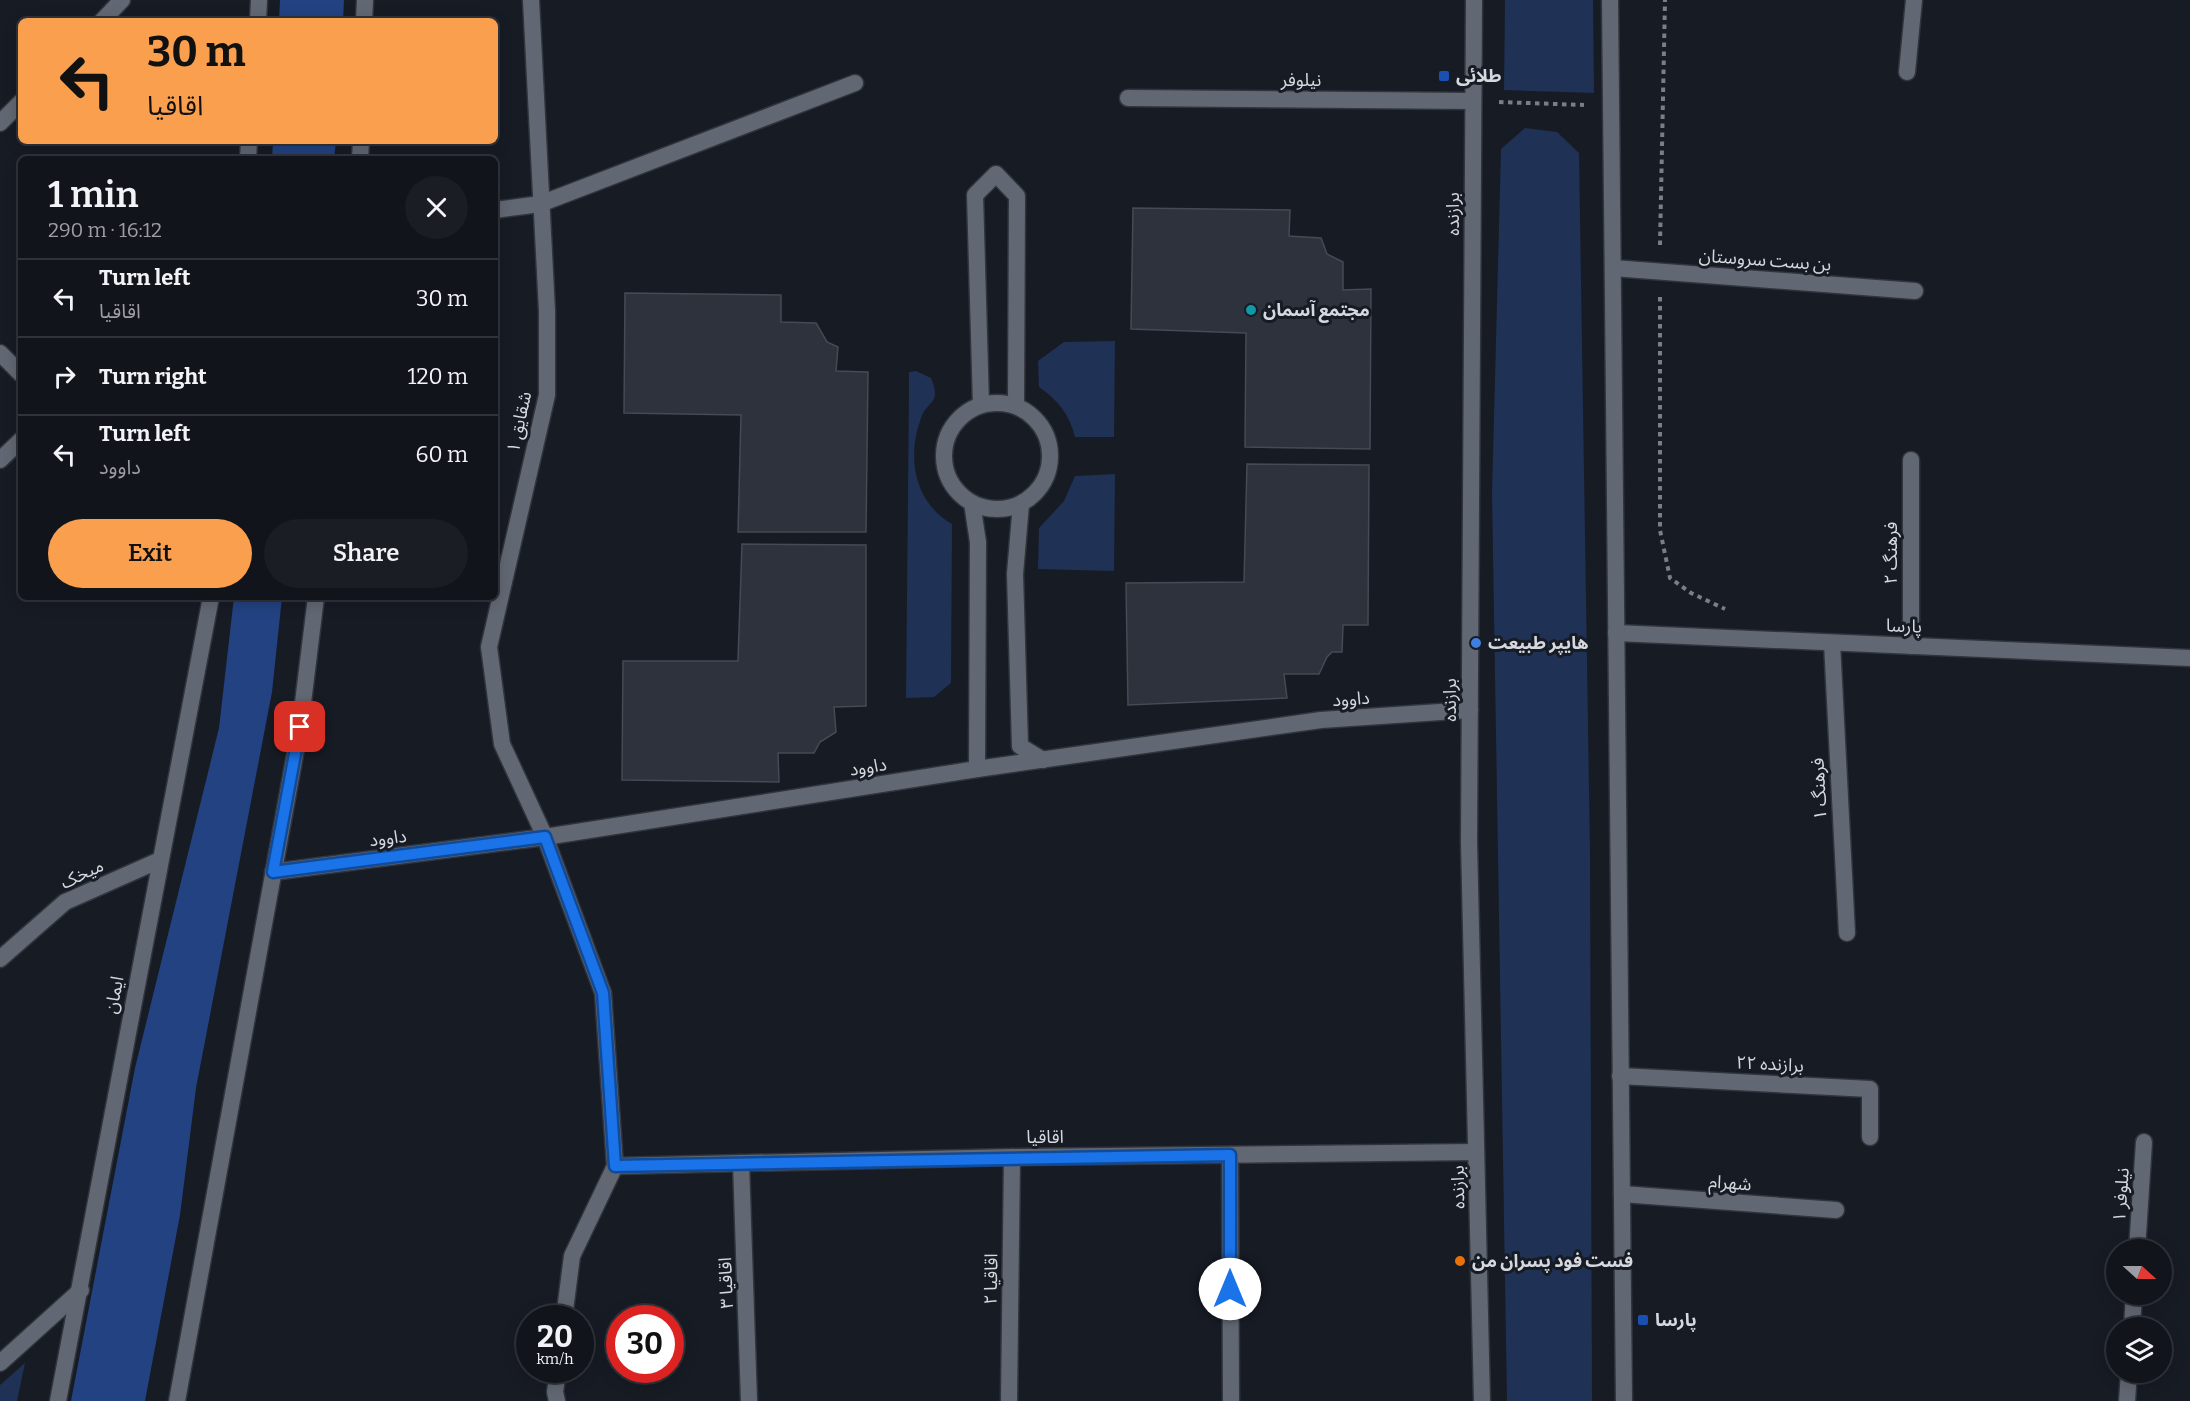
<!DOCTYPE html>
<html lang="en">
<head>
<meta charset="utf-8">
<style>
	body { margin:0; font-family:Bitter,"Noto Sans Arabic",serif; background:#1a1d24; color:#f1f3f6; height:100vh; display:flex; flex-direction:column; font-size:22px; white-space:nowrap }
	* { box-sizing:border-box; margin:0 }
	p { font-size:20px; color:#9c9ea3 }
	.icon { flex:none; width:33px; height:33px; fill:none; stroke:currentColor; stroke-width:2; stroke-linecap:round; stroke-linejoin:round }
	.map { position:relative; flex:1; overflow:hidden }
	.sheet { position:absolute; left:18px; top:156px; width:480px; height:444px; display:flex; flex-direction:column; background:#11141b; border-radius:9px; box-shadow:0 3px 15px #0003,0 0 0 2px #30333a }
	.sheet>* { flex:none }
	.guide { position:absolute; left:18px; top:18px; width:480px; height:126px; border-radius:9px; box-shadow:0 3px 15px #0003,0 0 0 2px #30333a; background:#f99f4d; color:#111; overflow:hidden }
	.needle { width:39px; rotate:111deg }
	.tools { position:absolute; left:2106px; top:1239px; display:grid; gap:12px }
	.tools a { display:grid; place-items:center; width:66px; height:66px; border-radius:50%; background:#11141b; box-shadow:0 3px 15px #0003,0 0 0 2px #30333a; font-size:30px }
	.speed { position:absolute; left:516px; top:1305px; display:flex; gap:12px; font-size:30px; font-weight:700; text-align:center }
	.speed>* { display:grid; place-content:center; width:78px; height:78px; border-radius:50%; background:#11141b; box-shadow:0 3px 15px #0003,0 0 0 2px #30333a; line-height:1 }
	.speed small { font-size:15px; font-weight:400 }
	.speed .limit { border:9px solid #d22; background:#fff; color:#111 }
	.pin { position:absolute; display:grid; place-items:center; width:51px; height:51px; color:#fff; margin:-26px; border-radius:12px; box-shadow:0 3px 9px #0006 }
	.me { position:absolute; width:66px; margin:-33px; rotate:0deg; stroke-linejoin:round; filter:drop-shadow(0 0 4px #0008) }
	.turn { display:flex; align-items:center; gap:21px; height:126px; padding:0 30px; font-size:27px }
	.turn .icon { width:78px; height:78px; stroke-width:2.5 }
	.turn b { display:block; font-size:42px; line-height:51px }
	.round { display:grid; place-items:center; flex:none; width:63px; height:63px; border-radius:32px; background:#1a1d24 }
	.headline { display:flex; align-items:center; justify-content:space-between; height:102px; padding:0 30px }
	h1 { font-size:36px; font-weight:600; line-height:45px }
	.cta { display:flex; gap:12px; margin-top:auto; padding:12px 30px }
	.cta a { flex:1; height:69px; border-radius:36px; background:#f99f4d; color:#111; font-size:24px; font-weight:600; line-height:69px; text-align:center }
	.cta a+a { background:#1a1d24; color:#f1f3f6 }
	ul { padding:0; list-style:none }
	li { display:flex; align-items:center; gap:18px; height:78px; padding:0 30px; border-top:2px solid #30333a }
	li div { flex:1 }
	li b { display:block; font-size:22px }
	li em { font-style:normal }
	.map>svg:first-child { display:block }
	.green { fill:#1f3154 }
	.forest { fill:#234281 }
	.building { fill:#2d323c; stroke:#454a54; stroke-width:1.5 }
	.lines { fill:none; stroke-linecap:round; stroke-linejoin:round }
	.minor-casing { stroke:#32343b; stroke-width:19 }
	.tertiary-casing { stroke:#32343b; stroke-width:19 }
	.secondary-casing { stroke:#32343b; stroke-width:19 }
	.path { stroke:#7a7e85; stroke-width:4; stroke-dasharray:4.5 4.5; stroke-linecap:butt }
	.minor { stroke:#626873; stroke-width:16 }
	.tertiary { stroke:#626873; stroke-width:16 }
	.secondary { stroke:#626873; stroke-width:16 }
	.route-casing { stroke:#114b97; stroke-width:15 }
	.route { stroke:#1a73e8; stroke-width:10 }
	.transit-dot { fill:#1a4fb4; stroke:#171b24; stroke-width:2 }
	.culture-dot { fill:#0f9aa8; stroke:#171b24; stroke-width:2 }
	.shop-dot { fill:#3f7fe0; stroke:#171b24; stroke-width:2 }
	.food-dot { fill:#e8710a; stroke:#171b24; stroke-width:2 }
	.labels { text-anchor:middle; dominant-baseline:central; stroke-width:6; stroke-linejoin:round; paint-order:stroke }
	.poi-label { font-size:18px; font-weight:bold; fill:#d5d9df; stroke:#171b24; text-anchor:start }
	.street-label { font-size:18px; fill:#d5d9df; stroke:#171b24 }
</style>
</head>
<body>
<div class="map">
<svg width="2190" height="1401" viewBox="0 0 2190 1401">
	<rect width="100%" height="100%" fill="#171b24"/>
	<g class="green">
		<polygon points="1505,0 1593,0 1594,93 1504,90"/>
		<polygon points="1525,128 1557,132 1579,153 1590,854 1592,1401 1507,1401 1492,493 1501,149"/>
		<path d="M1115,341l-1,96h-39c-5,-22 -18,-38 -36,-50l-1,-26 26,-19z"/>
		<path d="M916,371l15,7c11,27 -3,21 -10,40 -15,40 -6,85 31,106l-1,159 -17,14 -28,1 3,-310v-16z"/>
		<polygon points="1115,474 1114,571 1038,569 1039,528 1064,501 1075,476"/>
		<polygon points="25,1363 17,1401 0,1401 0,1385"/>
	</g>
	<g class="forest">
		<polygon points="280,0 344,0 343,21 279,21"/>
		<polygon points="273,141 336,141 334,159 272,159"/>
		<polygon points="234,597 282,597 272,692 196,1088 180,1215 145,1401 71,1401 135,1068 219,728"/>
	</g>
	<g class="building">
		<polygon points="1133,208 1290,210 1289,236 1321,238 1327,254 1343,262 1343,290 1371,289 1370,449 1245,447 1246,333 1131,329"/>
		<polygon points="625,293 781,295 781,322 816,323 827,342 838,347 836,371 868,372 866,532 738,532 741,415 624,413"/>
		<polygon points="1247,464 1369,465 1368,625 1343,625 1342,652 1332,652 1327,657 1319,674 1284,674 1287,698 1128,705 1126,583 1244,582"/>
		<polygon points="742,544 866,545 866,706 834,707 836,732 820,742 814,753 778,753 779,782 622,780 623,661 738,661"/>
	</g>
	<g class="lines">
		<g class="minor-casing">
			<g id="minor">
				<polyline points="531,0 547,311 547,395 489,647 502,744 545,837 603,993 615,1166 572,1256 564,1318"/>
				<polyline points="102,21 122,0"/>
				<polyline points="1907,72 1914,0"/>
				<polyline points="1128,98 1473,101"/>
				<polyline points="0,123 21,102"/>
				<polyline points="495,210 540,204 855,83"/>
				<polyline points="1613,268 1915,291"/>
				<polyline points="0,353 21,374"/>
				<circle cx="997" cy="456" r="53"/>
				<polyline points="981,405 975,195 996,174 1017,196 1016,406"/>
				<polyline points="0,460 21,440"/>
				<polyline points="972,503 978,542 977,769"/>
				<polyline points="1021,504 1015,574 1020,746 1043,760"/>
				<polyline points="1832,643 1847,933"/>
				<polyline points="1911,646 1911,460"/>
				<polyline points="273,872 545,837 977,769 1321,720 1470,710"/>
				<polyline points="0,959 65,902 160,860"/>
				<polyline points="1620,1076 1870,1089 1870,1137"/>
				<polyline points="1230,1155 1231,1401"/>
				<polyline points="741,1163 749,1401"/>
				<polyline points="615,1166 1012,1157 1476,1152"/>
				<polyline points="1622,1194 1836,1210"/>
				<polyline points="2137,1250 2144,1142"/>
				<polyline points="2132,1328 2134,1294"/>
				<polyline points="0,1363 81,1290"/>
				<polyline points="557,1401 555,1392 558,1370"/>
				<polyline points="1009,1401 1012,1157"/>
				<polyline points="2127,1401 2129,1372"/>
			</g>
		</g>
		<g class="tertiary-casing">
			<polyline id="tertiary" points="1616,633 2190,658"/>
		</g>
		<g class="secondary-casing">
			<g id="secondary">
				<polyline points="1474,0 1469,842 1482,1401"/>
				<polyline points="1610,0 1624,1401"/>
				<polyline points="258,21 259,0"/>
				<polyline points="364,21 365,0"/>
				<polyline points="248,159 249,141"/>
				<polyline points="360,159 361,141"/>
				<polyline points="58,1401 211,597"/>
				<polyline points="177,1401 300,727 316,597"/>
			</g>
		</g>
		<g class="path">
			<polyline points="1499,102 1584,105"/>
			<polyline points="1660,245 1665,0"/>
			<polyline points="1660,297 1660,530 1670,578 1691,593 1725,609"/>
		</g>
		<use href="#minor" class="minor"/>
		<use href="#tertiary" class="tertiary"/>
		<use href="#secondary" class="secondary"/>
	</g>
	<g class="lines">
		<g class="route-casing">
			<polyline id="route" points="300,727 273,872 545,837 603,993 615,1166 1230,1155 1230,1289"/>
		</g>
		<use href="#route" class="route"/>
	</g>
	<g class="transit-dot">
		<rect x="1438" y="70" width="12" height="12" rx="3"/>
		<rect x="1637" y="1314" width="12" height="12" rx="3"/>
	</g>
	<circle class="culture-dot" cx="1251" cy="310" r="6"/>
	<circle class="shop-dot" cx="1476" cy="643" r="6"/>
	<circle class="food-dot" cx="1460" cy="1261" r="6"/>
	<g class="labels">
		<g class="poi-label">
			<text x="1456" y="76">طلائی</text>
			<text x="1263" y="310">مجتمع آسمان</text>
			<text x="1488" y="643">هایپر طبیعت</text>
			<text x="1472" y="1261">فست فود پسران من</text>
			<text x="1655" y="1320">پارسا</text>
		</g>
		<g class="street-label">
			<text x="1301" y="80">نیلوفر</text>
			<text transform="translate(1453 214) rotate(-90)">برازنده</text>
			<text transform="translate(1765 260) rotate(4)">بن بست سروستان</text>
			<text transform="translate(519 422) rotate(-78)">شقایق ۱</text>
			<text transform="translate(1891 553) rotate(-90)">فرهنگ ۲</text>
			<text transform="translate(1904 626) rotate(2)">پارسا</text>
			<text transform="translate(1351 699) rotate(-4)">داوود</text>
			<text transform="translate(1450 700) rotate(-90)">برازنده</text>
			<text transform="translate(868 767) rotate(-9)">داوود</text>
			<text transform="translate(1819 789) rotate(-93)">فرهنگ ۱</text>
			<text transform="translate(388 838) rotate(-7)">داوود</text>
			<text transform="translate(82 874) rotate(-26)">میخک</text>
			<text transform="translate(114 995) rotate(-79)">ایمان</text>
			<text transform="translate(1770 1064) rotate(3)">برازنده ۲۲</text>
			<text x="1045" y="1137">اقاقیا</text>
			<text transform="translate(1730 1183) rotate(4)">شهرام</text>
			<text transform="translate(1458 1187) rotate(-91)">برازنده</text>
			<text transform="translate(2121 1195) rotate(-86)">نیلوفر ۱</text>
			<text transform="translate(991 1279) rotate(-89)">اقاقیا ۲</text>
			<text transform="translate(726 1283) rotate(-92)">اقاقیا ۳</text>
		</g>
	</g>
</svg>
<div class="tools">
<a><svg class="needle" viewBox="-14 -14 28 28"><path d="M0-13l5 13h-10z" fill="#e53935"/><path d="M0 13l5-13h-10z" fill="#9c9ea3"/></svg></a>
<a><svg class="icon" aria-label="layers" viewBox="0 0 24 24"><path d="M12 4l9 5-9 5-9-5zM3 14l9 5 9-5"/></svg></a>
</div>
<div class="speed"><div>20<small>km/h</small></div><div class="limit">30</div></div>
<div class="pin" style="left:300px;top:727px;background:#d93025"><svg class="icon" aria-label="arrive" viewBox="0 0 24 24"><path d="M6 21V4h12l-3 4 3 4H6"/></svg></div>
<svg class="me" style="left:1230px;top:1289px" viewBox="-20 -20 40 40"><circle r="19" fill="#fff"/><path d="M0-13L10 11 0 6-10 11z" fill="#1a73e8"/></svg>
<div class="guide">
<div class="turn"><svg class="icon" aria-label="left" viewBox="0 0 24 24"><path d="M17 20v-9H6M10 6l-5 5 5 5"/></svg><div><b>30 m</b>اقاقیا</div></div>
</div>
<section class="sheet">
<div class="headline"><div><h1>1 min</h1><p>290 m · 16:12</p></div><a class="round"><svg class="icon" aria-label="close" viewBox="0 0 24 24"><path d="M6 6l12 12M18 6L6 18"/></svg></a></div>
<ul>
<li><svg class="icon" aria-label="left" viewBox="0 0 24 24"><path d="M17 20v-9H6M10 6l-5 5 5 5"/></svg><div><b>Turn left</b><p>اقاقیا</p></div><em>30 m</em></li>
<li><svg class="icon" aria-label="right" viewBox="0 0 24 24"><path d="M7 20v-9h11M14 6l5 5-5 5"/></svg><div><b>Turn right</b></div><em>120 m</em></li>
<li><svg class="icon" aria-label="left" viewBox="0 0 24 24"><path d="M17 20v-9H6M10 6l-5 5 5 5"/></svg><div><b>Turn left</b><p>داوود</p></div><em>60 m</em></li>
</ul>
<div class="cta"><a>Exit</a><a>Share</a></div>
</section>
</div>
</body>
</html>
